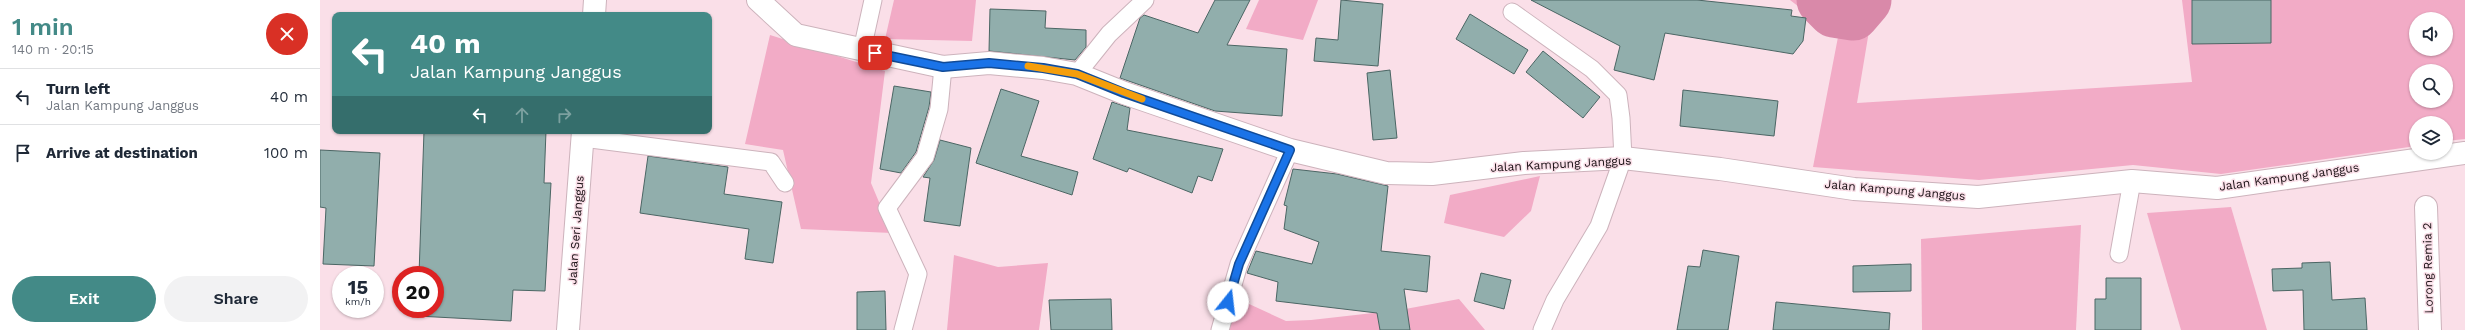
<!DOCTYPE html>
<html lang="en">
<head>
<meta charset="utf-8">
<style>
	body { margin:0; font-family:"Work Sans",sans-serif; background:#f2f2f3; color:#1f2937; height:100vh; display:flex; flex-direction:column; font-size:15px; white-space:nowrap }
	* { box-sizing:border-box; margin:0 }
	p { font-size:13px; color:#747a83 }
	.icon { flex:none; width:22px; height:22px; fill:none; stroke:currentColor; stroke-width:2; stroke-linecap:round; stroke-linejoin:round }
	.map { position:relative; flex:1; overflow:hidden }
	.side { display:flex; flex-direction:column; background:#fff; width:320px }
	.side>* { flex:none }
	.banner { position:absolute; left:12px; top:12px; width:380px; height:122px; border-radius:8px; box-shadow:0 1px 3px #0004; background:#438a87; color:#fff; overflow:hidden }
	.buttons { position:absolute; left:2089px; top:12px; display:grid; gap:8px }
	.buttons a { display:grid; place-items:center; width:44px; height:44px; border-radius:50%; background:#fff; box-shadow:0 1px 3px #0004; font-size:20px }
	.speed { position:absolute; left:12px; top:266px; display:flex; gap:8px; font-size:20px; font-weight:700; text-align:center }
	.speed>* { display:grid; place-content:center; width:52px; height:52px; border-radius:50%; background:#fff; box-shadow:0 1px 3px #0004; line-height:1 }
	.speed small { font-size:10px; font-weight:400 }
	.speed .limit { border:6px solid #d22; background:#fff; color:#111 }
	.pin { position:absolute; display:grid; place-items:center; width:34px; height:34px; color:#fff; margin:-17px; border-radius:8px; box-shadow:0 2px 6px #0006 }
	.me { position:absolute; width:44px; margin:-22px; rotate:16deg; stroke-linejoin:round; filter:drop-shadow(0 0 3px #0008) }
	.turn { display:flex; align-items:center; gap:14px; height:84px; padding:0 12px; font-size:18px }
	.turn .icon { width:52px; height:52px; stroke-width:2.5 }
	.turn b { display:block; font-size:28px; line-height:34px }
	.lanes { display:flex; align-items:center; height:38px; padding:0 12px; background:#0003; justify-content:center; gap:20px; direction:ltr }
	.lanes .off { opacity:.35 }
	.round { display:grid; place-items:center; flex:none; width:42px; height:42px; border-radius:21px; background:#f2f2f3 }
	.headline { display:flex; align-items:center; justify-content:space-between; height:68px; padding:0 12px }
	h1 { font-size:24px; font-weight:600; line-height:30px; color:#438a87 }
	.cta { display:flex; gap:8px; margin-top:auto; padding:8px 12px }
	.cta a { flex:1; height:46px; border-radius:24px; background:#438a87; color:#fff; font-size:16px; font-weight:600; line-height:46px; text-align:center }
	.cta a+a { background:#f2f2f3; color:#1f2937 }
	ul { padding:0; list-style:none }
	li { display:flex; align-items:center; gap:12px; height:56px; padding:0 12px; border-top:1px solid #e0e1e3 }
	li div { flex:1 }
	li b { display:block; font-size:15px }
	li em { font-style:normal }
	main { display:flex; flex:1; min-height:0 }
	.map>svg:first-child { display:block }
	.green { fill:#f2abc6; fill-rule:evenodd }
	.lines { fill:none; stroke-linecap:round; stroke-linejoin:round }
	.river { stroke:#d989a9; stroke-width:53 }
	.building { fill:#91aeac; stroke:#4b6664 }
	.lane-casing { stroke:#cdb3bc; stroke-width:19 }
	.street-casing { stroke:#cdb3bc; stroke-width:24 }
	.lane { stroke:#fff; stroke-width:17 }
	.street { stroke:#fff; stroke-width:22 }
	.route-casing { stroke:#114b97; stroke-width:10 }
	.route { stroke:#1a73e8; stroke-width:7 }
	.slow { stroke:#f59e0b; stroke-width:7 }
	.labels { text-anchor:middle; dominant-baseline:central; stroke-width:3; stroke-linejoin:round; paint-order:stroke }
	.street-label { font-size:12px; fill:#180f13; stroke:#fadfe8 }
</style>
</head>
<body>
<main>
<section class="side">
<div class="headline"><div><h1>1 min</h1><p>140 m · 20:15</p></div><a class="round" style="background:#d93025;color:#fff"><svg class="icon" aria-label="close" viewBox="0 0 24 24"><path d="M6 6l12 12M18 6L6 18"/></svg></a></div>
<ul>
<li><svg class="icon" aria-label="left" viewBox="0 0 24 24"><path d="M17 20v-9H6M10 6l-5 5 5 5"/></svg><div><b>Turn left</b><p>Jalan Kampung Janggus</p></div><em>40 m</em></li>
<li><svg class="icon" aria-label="arrive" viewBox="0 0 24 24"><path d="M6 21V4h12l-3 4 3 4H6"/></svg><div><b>Arrive at destination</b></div><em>100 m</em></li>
</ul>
<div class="cta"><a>Exit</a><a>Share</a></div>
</section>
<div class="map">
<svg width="2145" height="330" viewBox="0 0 2145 330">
	<rect width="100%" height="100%" fill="#fadfe8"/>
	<g class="green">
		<polygon points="574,0 656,0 652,41 565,39"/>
		<polygon points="939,0 998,0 983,40 926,29"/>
		<path d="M1470,0h88l-6,13 -15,90 335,-21 -10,-82h283v139l-19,2v-18h-30v23l-195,28 -88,-9 -154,15 -166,-13 25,-130zM2096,19h30v30h-30zM2096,71h30v30h-30z"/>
		<polygon points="450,35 565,71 551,183 572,233 481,229 463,150 425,144"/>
		<polygon points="1220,176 1211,211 1184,237 1124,223 1130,195"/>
		<polygon points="1911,207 1947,330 1861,330 1827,213"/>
		<polygon points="1761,225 1756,330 1602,330 1601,239"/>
		<polygon points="634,255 678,267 728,263 719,330 627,330"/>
		<polygon points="916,298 966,321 991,320 1080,310 1139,299 1165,330 907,330"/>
	</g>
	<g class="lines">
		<polyline class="river" points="1503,0 1514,11 1533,14 1545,0"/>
	</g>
	<g class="building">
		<polygon points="895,0 930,0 907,45 967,49 962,116 895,111 800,78 820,18 824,15 878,33"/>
		<polygon points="1021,0 1063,4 1058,66 994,61 996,38 1018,40"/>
		<polygon points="1211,0 1377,0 1472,10 1471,16 1486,18 1483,41 1473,54 1345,33 1334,80 1294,70 1300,46"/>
		<polygon points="1872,0 1951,0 1951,43 1872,44"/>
		<polygon points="670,9 726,11 725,28 766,30 766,47 755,60 669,51"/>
		<polygon points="1150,14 1208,50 1194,74 1136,39"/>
		<polygon points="1223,51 1280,97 1263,118 1206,72"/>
		<polygon points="1070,70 1077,138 1053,140 1047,73"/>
		<polygon points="574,86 611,92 609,107 596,152 581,173 560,169"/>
		<polygon points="681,89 719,101 701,156 758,172 752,195 656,163"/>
		<polygon points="1363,90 1458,101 1454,136 1360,126"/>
		<polygon points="792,102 810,108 807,130 903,149 892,181 878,176 872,193 809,168 807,172 773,159"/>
		<polygon points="104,131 226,131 224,183 231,183 225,291 193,290 191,321 97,316 97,309 115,309 115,275 99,275"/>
		<polygon points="620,140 651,148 640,226 604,221 610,178 603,177 614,160"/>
		<polygon points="0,150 60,153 54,266 3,264 6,208 0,207"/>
		<polygon points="328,156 408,167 404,194 462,202 453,263 425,259 429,229 320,213"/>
		<polygon points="973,169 1017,174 1068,186 1061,251 1110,256 1107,292 1084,289 1090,330 1060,330 1057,313 956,301 958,282 927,273 936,251 992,264 999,242 964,229 967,206 964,205"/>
		<polygon points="1383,250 1419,256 1408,330 1357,330 1368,266 1380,267"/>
		<polygon points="2010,262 2012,300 2045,298 2047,330 1984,330 1983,290 1953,291 1952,269 1982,268 1982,263"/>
		<polygon points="1591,264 1591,291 1533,292 1533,266"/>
		<polygon points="1161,273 1191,280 1184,309 1154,301"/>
		<polygon points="1786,278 1821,278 1821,330 1775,330 1775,299 1786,299"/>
		<polygon points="565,291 566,330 537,330 537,292"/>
		<polygon points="791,299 792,330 731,330 729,300"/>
		<polygon points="1456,302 1570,313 1569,330 1453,330"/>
	</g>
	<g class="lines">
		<g class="lane-casing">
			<g id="lane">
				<polyline points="1192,12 1272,69 1298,95 1301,118 1303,158 1279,226 1235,300 1222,330"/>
				<polyline points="542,50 553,0"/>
				<polyline points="757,74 789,34 825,0"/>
				<polyline points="263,138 451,162 465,183"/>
				<polyline points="1799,254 1812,181"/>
				<polyline points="583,330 598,274 567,208 605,157 619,109 623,67"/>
				<polyline points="900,330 919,264 970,150"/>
			</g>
		</g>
		<g class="street-casing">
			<g id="street">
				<polyline points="438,0 476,35 623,67 669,63 723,68 757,74 804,93 970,150 1066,173 1112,174 1204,163 1303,158 1400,169 1534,189 1658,197 1812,181 1897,188 2145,153"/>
				<polyline points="274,15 275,0"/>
				<polyline points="2106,207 2110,330"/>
				<polyline points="248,330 263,131"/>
			</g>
		</g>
		<use href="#lane" class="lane"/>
		<use href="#street" class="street"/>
	</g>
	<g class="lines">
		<g class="route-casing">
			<polyline id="route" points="555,53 623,67 669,63 723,68 757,74 804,93 970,150 919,264 908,302"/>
		</g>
		<use href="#route" class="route"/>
		<polyline class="slow" points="708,66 757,74 822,99"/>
	</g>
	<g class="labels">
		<g class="street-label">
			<text transform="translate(1241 164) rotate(-3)">Jalan Kampung Janggus</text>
			<text transform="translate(1969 177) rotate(-8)">Jalan Kampung Janggus</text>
			<text transform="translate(1575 190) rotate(5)">Jalan Kampung Janggus</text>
			<text transform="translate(256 230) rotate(-86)">Jalan Seri Janggus</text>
			<text transform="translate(2108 268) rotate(-91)">Lorong Remia 2</text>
		</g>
	</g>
</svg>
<div class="buttons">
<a><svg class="icon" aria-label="sound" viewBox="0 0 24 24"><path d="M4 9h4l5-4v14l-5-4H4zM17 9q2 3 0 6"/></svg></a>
<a><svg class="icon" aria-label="search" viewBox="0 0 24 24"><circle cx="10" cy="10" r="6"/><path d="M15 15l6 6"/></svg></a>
<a><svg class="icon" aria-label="layers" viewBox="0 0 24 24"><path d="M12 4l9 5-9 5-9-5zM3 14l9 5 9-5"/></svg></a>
</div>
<div class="speed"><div>15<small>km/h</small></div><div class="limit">20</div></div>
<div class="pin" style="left:555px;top:53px;background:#d93025"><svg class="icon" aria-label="arrive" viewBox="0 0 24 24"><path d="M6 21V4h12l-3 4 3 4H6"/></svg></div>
<svg class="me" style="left:908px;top:302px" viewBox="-20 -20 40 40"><circle r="19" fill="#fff"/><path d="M0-13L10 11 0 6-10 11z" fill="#1a73e8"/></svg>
<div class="banner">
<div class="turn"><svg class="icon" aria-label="left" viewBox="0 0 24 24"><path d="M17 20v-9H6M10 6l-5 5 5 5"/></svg><div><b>40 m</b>Jalan Kampung Janggus</div></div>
<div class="lanes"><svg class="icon" aria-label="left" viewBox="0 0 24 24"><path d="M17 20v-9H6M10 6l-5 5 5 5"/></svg><svg class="icon off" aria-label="ahead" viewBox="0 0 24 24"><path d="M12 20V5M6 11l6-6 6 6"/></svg><svg class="icon off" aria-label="right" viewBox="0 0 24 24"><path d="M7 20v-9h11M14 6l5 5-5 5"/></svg></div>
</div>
</div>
</main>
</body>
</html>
